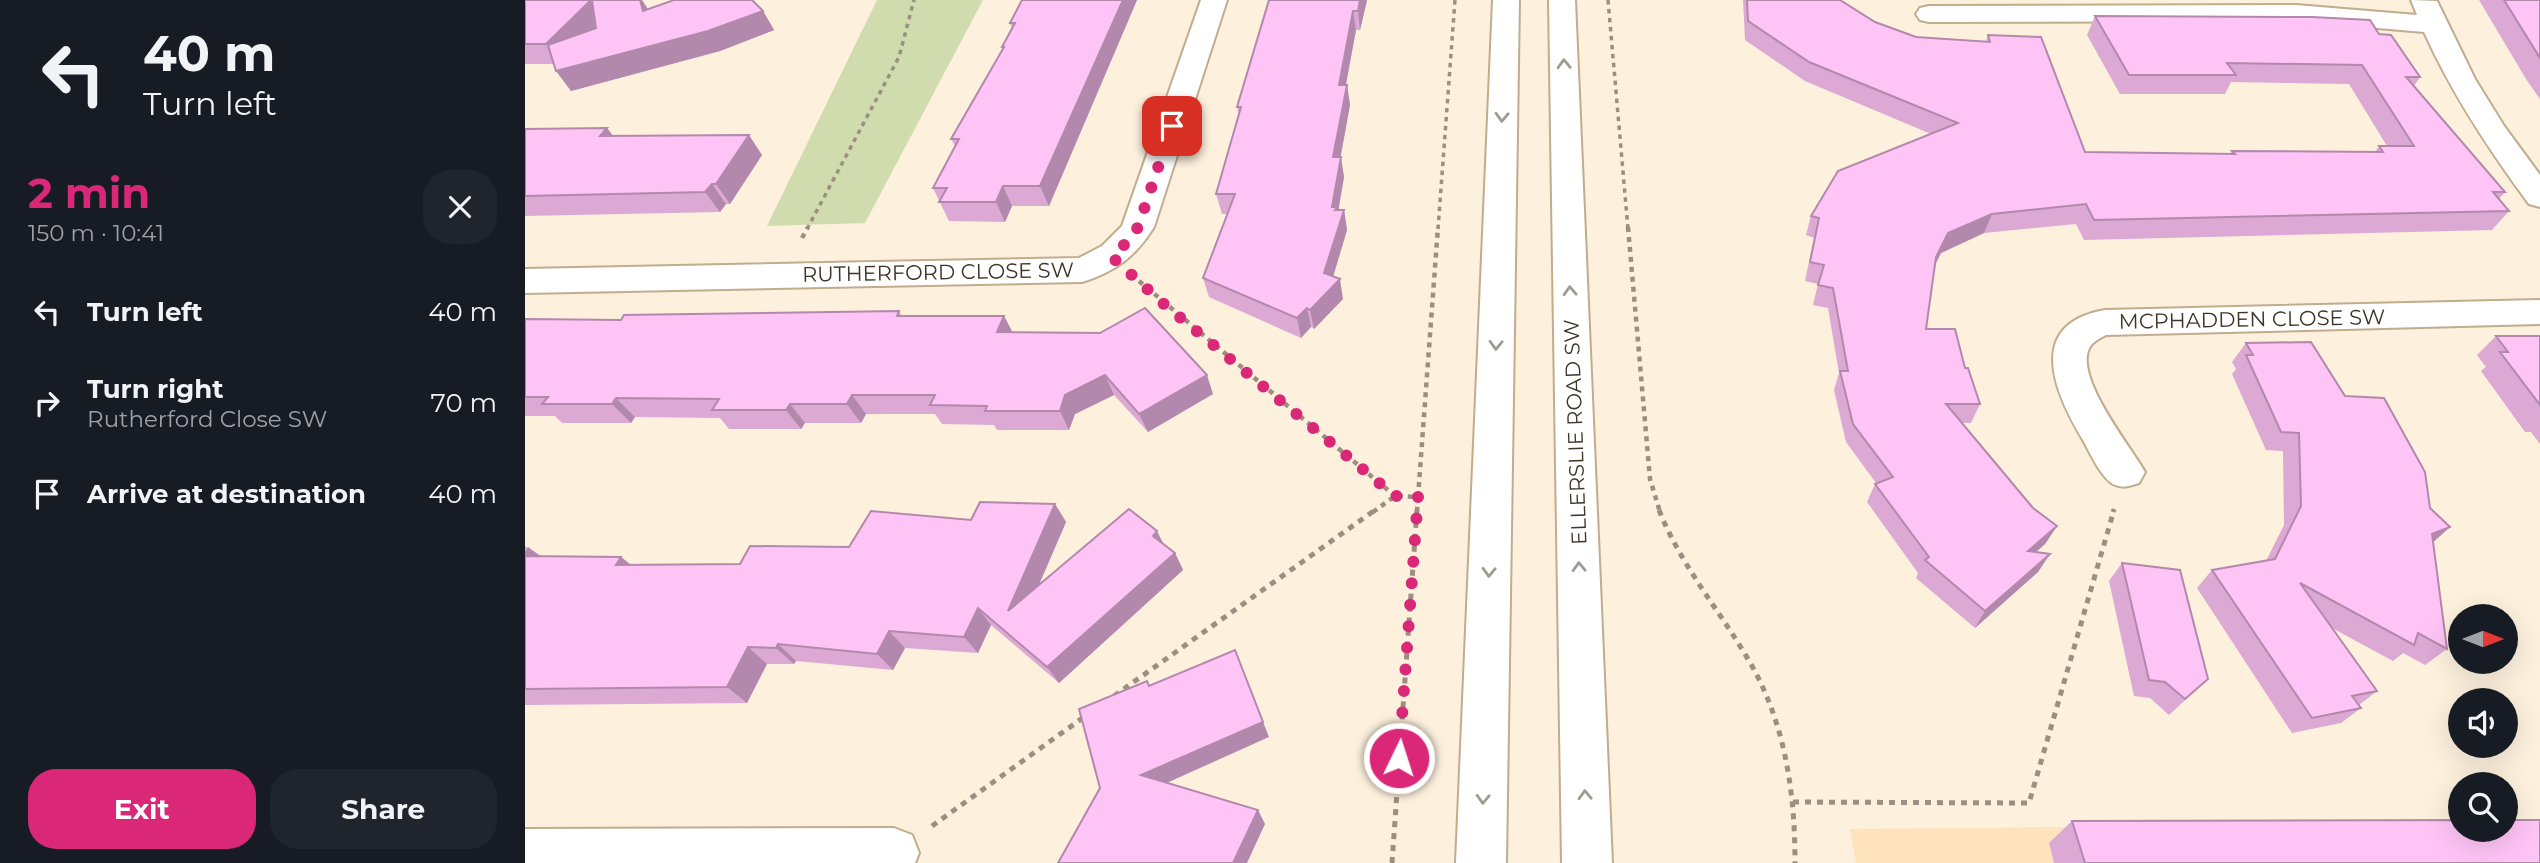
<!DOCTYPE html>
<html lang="en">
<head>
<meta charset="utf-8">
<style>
	body { margin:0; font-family:Montserrat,sans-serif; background:#20242c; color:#f1f3f6; height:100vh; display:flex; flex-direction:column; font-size:26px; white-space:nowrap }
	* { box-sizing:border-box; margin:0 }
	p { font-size:23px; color:#9ea1a6 }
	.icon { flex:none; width:38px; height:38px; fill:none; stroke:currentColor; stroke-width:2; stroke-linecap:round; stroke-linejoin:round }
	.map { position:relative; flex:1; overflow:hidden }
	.side { display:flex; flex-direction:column; background:#171b24; width:525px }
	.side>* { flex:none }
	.top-card { background:#171b24; color:#f1f3f6; overflow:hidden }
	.needle { width:46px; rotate:90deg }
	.controls { position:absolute; left:1923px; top:604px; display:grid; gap:14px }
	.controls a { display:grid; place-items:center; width:70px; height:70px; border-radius:50%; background:#171b24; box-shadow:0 7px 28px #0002; font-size:35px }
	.pin { position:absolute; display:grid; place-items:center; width:60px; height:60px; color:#fff; margin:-30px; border-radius:14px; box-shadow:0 4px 10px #0006 }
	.me { position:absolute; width:77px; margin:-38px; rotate:4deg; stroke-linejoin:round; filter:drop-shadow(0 0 5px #0008) }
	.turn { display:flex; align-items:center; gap:24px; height:147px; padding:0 28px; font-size:32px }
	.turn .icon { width:91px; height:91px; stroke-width:2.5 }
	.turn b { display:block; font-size:49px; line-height:60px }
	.round { display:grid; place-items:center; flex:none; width:74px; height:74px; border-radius:28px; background:#20242c }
	.head { display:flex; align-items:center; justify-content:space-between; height:119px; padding:0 28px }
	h1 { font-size:42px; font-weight:700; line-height:52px; color:#db2777 }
	.action { display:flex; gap:14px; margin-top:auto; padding:14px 28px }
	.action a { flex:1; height:80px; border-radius:28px; background:#db2777; color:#fff; font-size:28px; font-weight:700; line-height:80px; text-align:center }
	.action a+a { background:#20242c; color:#f1f3f6 }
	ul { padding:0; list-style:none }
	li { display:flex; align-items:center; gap:21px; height:91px; padding:0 28px }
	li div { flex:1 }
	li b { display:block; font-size:26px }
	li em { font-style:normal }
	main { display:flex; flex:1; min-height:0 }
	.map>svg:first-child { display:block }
	.built { fill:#fee3bd }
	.green { fill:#d0dcae }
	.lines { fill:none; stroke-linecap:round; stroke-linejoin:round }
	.minor-casing { stroke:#c1ac8e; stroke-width:4 }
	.major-casing { stroke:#c1ac8e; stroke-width:4 }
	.path-far2 { stroke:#9a8f80; stroke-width:3.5; stroke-dasharray:4.5 4.5; stroke-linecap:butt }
	.path-far1 { stroke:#9a8f80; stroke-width:4.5; stroke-dasharray:5 5; stroke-linecap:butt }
	.path { stroke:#9a8f80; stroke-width:5; stroke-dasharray:6 6; stroke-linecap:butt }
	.minor { fill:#fff; fill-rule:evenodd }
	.major { fill:#fff; fill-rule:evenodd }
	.wall { fill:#dba9d4 }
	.shaded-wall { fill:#b289ac }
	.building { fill:#ffc4f6; stroke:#b289ac; stroke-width:2 }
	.oneway { stroke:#9f9a94 }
	.route { stroke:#db2777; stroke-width:12; stroke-dasharray:0 21.6 }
	.labels { text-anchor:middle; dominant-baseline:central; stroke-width:7; stroke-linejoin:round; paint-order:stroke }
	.street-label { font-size:21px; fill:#3f362a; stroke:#fff }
</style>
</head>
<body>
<main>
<section class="side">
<div class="top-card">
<div class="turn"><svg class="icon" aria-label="left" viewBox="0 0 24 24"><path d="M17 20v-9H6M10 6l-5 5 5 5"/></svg><div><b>40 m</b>Turn left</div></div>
</div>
<div class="head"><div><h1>2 min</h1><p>150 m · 10:41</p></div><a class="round"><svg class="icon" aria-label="close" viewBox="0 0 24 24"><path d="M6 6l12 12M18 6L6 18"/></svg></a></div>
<ul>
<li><svg class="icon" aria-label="left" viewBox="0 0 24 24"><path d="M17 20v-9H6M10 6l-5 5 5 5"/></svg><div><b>Turn left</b></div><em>40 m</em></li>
<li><svg class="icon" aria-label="right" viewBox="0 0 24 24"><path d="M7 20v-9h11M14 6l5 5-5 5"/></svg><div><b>Turn right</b><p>Rutherford Close SW</p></div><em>70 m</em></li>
<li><svg class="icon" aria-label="arrive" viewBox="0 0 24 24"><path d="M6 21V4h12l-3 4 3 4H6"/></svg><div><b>Arrive at destination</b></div><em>40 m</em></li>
</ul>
<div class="action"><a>Exit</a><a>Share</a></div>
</section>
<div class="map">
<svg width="2015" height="863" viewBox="0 0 2015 863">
	<rect width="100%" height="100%" fill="#fdf0dd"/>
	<polygon class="built" points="1523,827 2015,829 2015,863 1331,863 1325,829"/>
	<polygon class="green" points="352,0 458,0 340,223 242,226"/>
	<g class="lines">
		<g class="minor-casing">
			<g id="minor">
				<path d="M676,0h26l-73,227c-18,29 -39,45 -72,55l-557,11v-24l554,-11 23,-12 20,-20z"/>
				<path d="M1886,0l26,1 38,78 29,47 36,49v32l-11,-3c-40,-54 -77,-110 -105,-172l-128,-11 -367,1 -9,-2 -4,-6 4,-6 9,-2 367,-1 121,10z"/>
				<path d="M2015,300v24l-434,11c-4,2 -10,5 -14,9 -24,27 40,104 53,128l-6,11c-9,3 -16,6 -26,1 -12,-7 -23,-31 -30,-44 -29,-48 -58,-116 22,-130z"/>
				<polygon points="369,828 387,835 394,853 390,863 0,863 0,829"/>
			</g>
		</g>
		<g class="major-casing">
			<g id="major">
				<polygon points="968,0 994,0 981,863 931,863"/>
				<polygon points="1024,0 1050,0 1087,863 1037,863"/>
			</g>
		</g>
		<g class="path-far2">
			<polyline points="1083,0 1103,229"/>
			<polyline points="282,229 374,57 389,0"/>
			<polyline points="913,229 930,0"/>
		</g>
		<g class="path-far1">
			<polyline points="1103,227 1125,479 1135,512"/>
			<polyline points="277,238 283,227"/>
			<polyline points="614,281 870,496"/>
			<polyline points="893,497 913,227"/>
			<polyline points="848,512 870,496 893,497 892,512"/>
			<polyline points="1588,512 1589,509"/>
		</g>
		<g class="path">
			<path d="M1134,510c23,58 63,103 93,156 34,61 43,129 43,197"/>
			<polyline points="589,696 850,510"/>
			<polyline points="1268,802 1504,803 1589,510"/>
			<polyline points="407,826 559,717"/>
			<polyline points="867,863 892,510"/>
		</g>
		<use href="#minor" class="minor"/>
		<use href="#major" class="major"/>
	</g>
	<g class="wall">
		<polygon points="0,0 117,0 123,9 238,11 249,30 195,51 46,91 29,64 0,64"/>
		<polygon points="497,0 612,0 524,206 487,206 480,222 424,221 408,188 430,146 426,139 478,49 477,47 487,28 485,23"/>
		<polygon points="842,0 835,30 831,30 821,85 822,85 825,105 815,157 819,177 813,210 819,210 822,230 808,277 818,299 789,329 786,327 776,338 684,297 678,278 703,214 697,214 691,194 714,115 712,107"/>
		<polygon points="1218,0 1315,0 1350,22 1391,37 1461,41 1463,35 1560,152 1705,154 1707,151 1850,152 1854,146 1862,146 1824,84 1706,82 1700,94 1595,94 1562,35 1570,16 1854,34 1895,77 1889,86 1980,192 1974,199 1984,211 1967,230 1559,240 1551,224 1459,233 1416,253 1410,264 1401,329 1440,368 1455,404 1446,423 1437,423 1508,508 1532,526 1520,544 1511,552 1525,554 1513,572 1450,628 1391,578 1393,573 1342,502 1350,484 1351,483 1321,442 1309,390 1314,373 1303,308 1288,305 1293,284 1280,281 1289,238 1281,235 1286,216 1406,134 1280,81 1220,40"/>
		<polygon points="1954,0 2015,0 2015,99 2001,79"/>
		<polygon points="0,129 88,135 237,155 205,204 201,204 195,212 0,216"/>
		<polygon points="374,311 377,316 479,316 487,332 688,394 623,432 589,395 550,414 544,430 472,430 469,425 417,424 410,414 341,414 336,423 280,423 276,429 204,429 195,418 110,417 106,423 37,423 30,416 0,416 0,319 96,320"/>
		<polygon points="1971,336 2015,336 2015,444 2006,432 2000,432 1956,371 1961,367 1952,355"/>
		<polygon points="1721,343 1820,396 1905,508 1925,527 1908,542 1922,649 1900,665 1878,653 1868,661 1807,628 1852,691 1834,705 1836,708 1816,723 1767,733 1672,588 1687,570 1741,561 1759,525 1758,451 1741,450 1707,374 1711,369 1707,362"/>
		<polygon points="530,504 541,522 514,585 638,543 650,553 658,570 534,683 466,625 453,653 380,648 368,670 271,661 269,664 242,664 222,703 0,705 0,546 16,556 96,557 106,565 215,564 324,547 446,520"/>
		<polygon points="1597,563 1683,679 1644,715 1625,698 1609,696 1584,581"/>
		<polygon points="1547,821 2015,863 1529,863 1524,843"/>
	</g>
	<g class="shaded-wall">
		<polygon points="66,0 68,0 80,18 36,64 21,44"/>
		<polygon points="115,0 117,0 127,16 118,11"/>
		<polygon points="598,0 612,0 524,206 515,186"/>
		<polygon points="835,0 842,0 835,30 833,11"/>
		<polygon points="238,11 249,30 195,51 46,91 31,71"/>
		<polygon points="828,11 831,30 817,105 814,85"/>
		<polygon points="822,85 825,105 812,177 808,157"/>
		<polygon points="82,128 97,147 75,136"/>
		<polygon points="224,135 237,155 205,204 191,184"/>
		<polygon points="816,157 819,177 813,213 819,210 822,230 804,290 815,279 818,299 789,329 785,310 807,207"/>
		<polygon points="187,184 201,204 195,212 180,192"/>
		<polygon points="478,186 487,206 480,222 471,202"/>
		<polygon points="1467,214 1459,233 1416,253 1404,277 1411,257 1423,233"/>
		<polygon points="782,308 786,327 776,338 772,318"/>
		<polygon points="479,316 489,335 472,332"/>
		<polygon points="580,375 589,395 550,414 544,430 535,411 540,395"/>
		<polygon points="682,375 688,394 623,432 614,414"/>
		<polygon points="327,395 341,414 336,423 322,404"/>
		<polygon points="91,398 110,417 106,423 87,404"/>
		<polygon points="265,404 280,423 276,429 261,410"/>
		<polygon points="530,504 541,522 495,628 483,611"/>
		<polygon points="1532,526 1520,544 1492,569 1503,551"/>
		<polygon points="1925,527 1905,545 1907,534"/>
		<polygon points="632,531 641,549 628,536"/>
		<polygon points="3,547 26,564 0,558 0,552"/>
		<polygon points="650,553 658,570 534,683 522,667"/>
		<polygon points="1525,554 1513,572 1450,628 1460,611"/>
		<polygon points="96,557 117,574 91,565"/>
		<polygon points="453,608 466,625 453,653 439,637"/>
		<polygon points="364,631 380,648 368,670 352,654"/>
		<polygon points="253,644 271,661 269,664 251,648"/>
		<polygon points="223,647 242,664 222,703 202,687"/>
		<polygon points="710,650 744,737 626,790 616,775"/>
		<polygon points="733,810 740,824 722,863 708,863"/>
	</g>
	<g class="building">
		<polygon points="0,0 66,0 21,44 0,44"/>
		<polygon points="67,0 115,0 118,11 149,0 227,0 238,11 183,31 31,71 23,45 71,28"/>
		<polygon points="497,0 598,0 515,186 478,186 471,202 414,202 422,188 408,188 434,139 426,139 479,47 477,47 490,23 485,23"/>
		<polygon points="744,0 835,0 833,11 828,11 814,85 822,85 808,157 816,157 807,207 812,207 810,210 819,210 799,273 815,279 785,310 782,308 772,318 678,278 710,194 691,194 716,107 712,107"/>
		<polygon points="1222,0 1315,0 1350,22 1391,37 1465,42 1463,35 1516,37 1560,152 1710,154 1707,151 1858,152 1854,146 1889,146 1837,65 1702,63 1711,75 1604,75 1570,16 1787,17 1845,20 1854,34 1866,35 1895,77 1881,77 1980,192 1968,192 1984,211 1569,220 1561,204 1467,214 1423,233 1411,257 1401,329 1430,329 1440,368 1443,368 1455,404 1421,404 1508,508 1532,526 1503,551 1525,554 1460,611 1400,560 1404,557 1350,484 1368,477 1328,424 1315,371 1323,371 1308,288 1293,285 1299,265 1285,262 1294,218 1286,216 1313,171 1433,123 1284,62 1223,21"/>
		<polygon points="1979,0 2015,0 2015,58"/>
		<polygon points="82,128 75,136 224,135 191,184 187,184 180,192 0,196 0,129"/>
		<polygon points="620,308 682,375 614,414 580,375 540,395 535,411 460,411 462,406 405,405 410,395 327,395 322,404 265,404 261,410 187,410 194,399 91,398 87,404 17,404 23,397 0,397 0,319 96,320 99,315 374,311 372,316 479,316 472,332 575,333"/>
		<polygon points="1971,336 2015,336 2015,405 1975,352 1983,352"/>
		<polygon points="1786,342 1820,396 1859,398 1900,472 1905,508 1925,527 1907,534 1922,649 1893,633 1889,645 1775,583 1852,691 1827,696 1836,708 1787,718 1687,570 1750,559 1776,506 1774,433 1756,432 1721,355 1728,355 1721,343"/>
		<polygon points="455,502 530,504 483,611 604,509 632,531 628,536 650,553 522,667 453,608 439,637 364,631 352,654 253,644 251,648 223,647 202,687 0,689 0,556 96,557 91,565 215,564 225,546 324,547 346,511 446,520"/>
		<polygon points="1597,563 1655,570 1683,679 1660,699 1640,682 1624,680"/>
		<polygon points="710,650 738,722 616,775 733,810 708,863 533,863 575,788 554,709 622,681 624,686"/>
		<polygon points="1936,820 1936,830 1981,830 1981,820 2015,820 2015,863 1560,863 1547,821"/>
	</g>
	<defs><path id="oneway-chevron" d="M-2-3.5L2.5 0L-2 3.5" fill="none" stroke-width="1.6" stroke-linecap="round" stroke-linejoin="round" transform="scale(1.75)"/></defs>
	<g class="oneway">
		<use href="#oneway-chevron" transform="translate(1039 64) rotate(-92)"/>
		<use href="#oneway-chevron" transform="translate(977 117) rotate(92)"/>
		<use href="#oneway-chevron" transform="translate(1045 291) rotate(-92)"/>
		<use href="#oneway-chevron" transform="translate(971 345) rotate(92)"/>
		<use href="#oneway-chevron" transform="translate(1054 567) rotate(-92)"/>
		<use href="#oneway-chevron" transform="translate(964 572) rotate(92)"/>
		<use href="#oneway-chevron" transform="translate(1060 795) rotate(-92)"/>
		<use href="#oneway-chevron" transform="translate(958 799) rotate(92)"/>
	</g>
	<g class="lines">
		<polyline class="route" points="647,126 613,227 605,239 587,257 639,304 870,496 893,497 874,758"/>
	</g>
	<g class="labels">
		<g class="street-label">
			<text transform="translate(413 272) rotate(-1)">RUTHERFORD CLOSE SW</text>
			<text transform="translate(1727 319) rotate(-1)">MCPHADDEN CLOSE SW</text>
			<text transform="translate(1050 432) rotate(-92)">ELLERSLIE ROAD SW</text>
		</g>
	</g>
</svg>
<div class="controls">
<a><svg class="needle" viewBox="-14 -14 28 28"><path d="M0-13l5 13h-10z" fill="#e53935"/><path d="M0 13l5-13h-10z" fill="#9ea1a6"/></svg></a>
<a><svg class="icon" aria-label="sound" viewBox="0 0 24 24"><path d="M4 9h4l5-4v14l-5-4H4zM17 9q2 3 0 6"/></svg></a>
<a><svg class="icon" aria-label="search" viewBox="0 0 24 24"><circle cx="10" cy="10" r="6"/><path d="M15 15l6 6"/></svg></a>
</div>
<div class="pin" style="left:647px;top:126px;background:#d93025"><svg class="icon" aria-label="arrive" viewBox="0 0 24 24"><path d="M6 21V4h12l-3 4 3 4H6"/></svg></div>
<svg class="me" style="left:874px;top:758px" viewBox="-20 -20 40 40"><circle r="17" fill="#db2777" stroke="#fff" stroke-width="3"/><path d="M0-11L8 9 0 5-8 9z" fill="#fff"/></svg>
</div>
</main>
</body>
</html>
